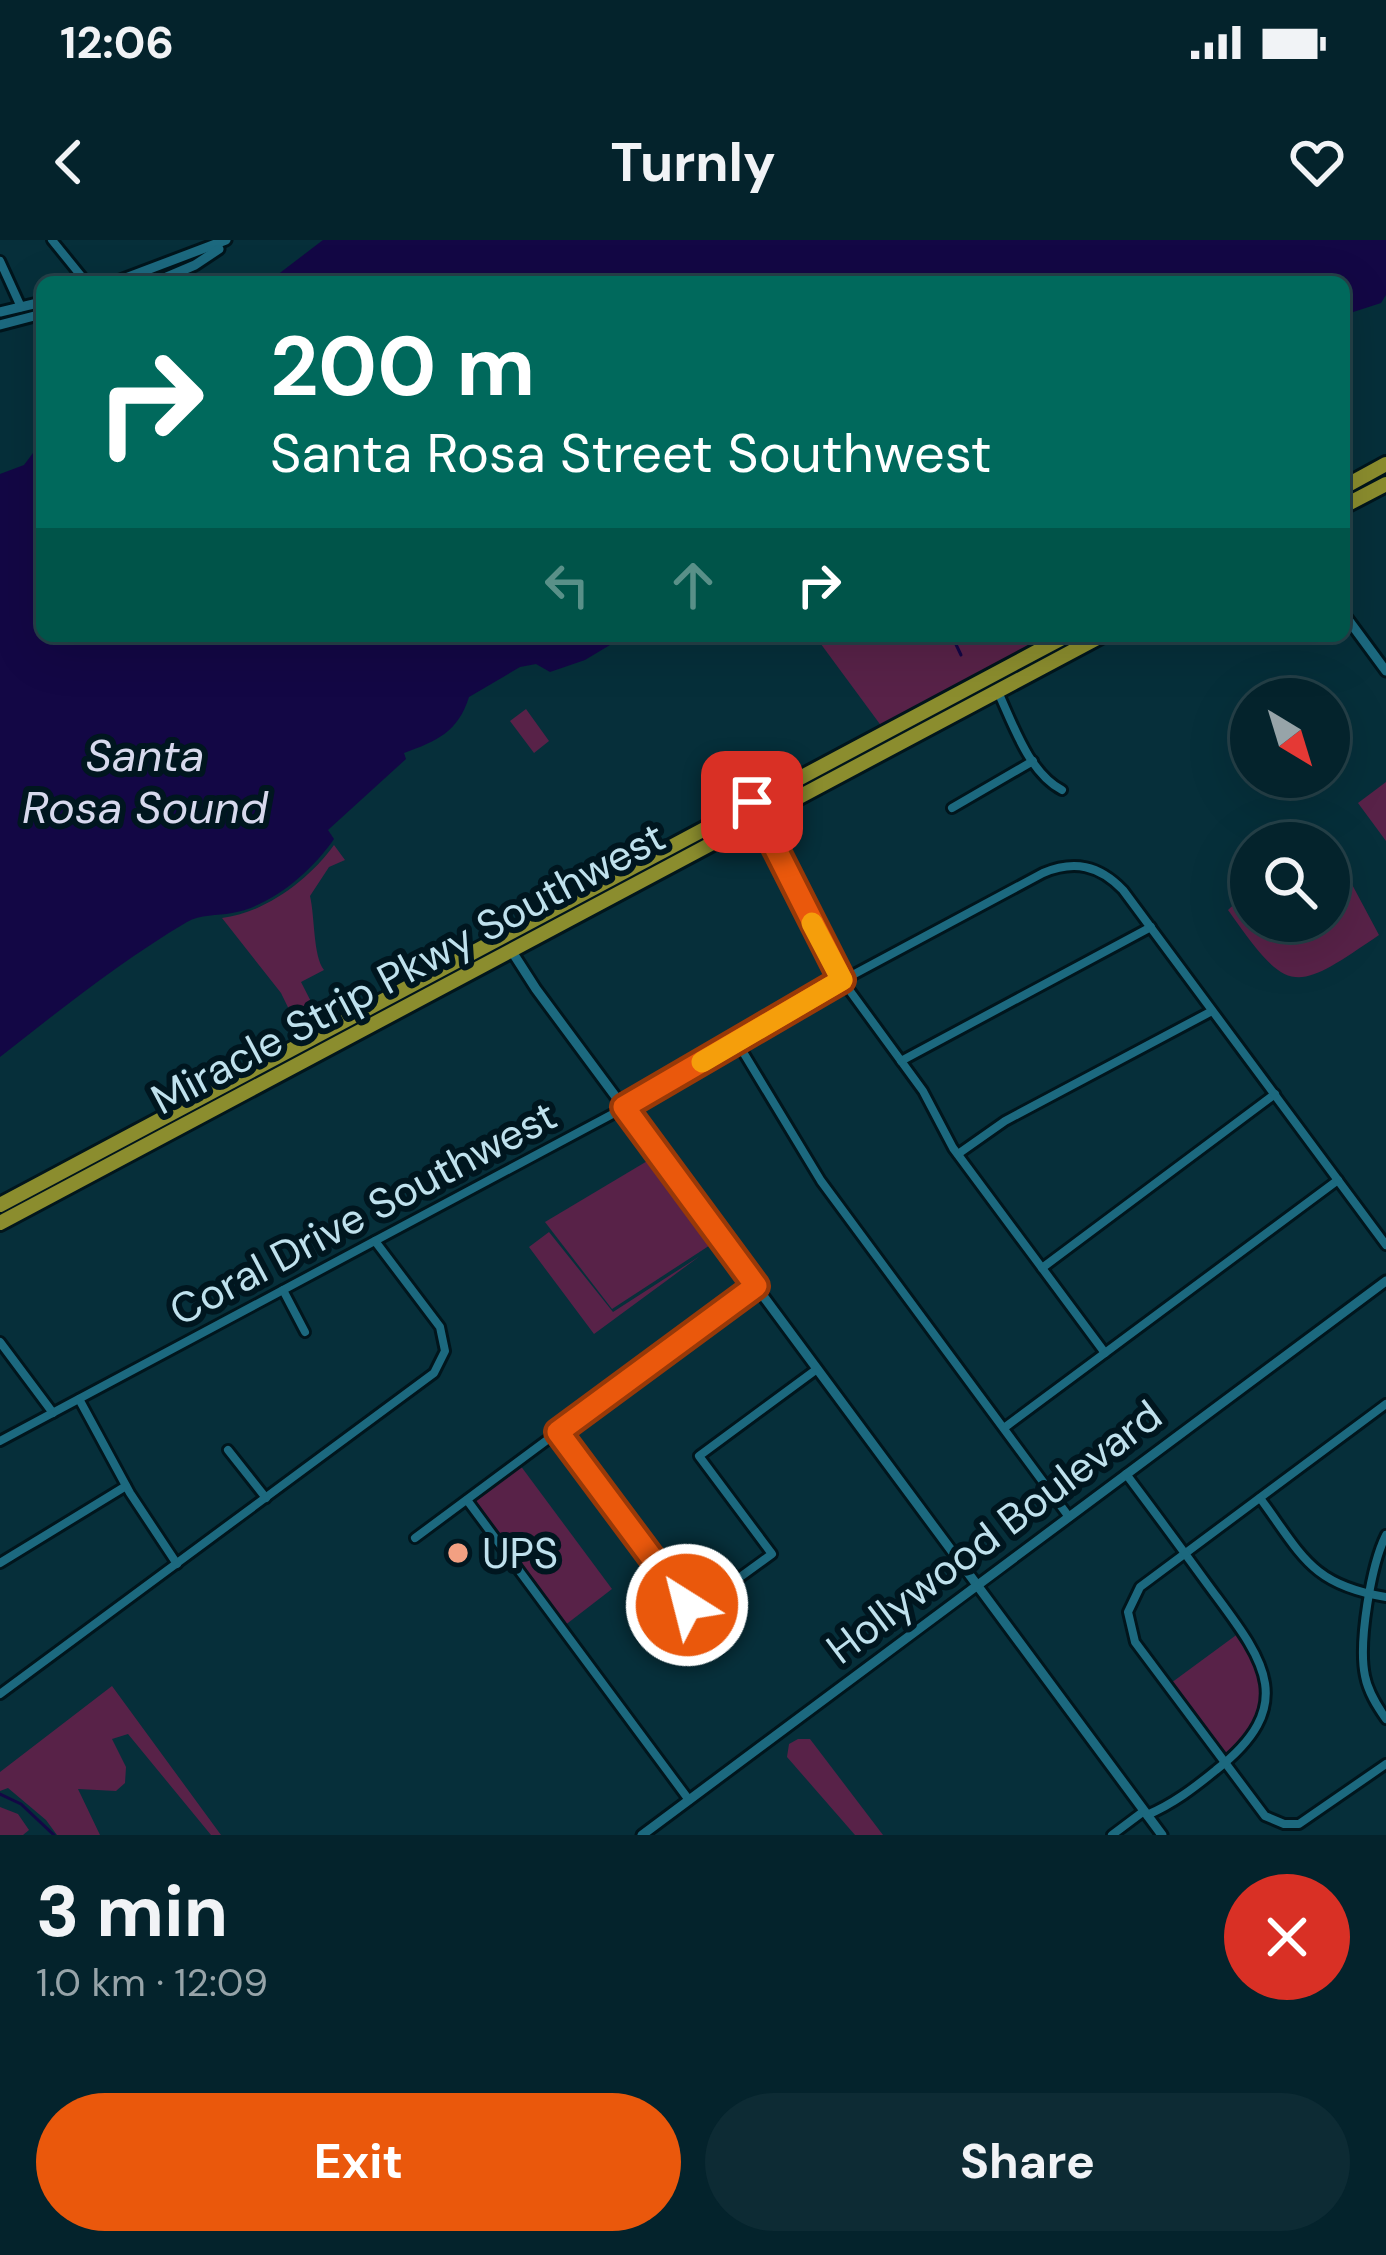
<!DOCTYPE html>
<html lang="en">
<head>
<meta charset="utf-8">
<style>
	body { margin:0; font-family:"DM Sans",sans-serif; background:#0d2b34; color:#f1f3f6; height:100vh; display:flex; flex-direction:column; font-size:45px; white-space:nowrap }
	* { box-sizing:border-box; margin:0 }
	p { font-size:39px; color:#97a4a9 }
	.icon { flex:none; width:66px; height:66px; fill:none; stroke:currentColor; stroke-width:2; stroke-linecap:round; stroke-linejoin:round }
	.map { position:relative; height:1595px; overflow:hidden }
	.drawer { display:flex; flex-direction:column; background:#04232c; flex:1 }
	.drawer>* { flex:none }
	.top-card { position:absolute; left:36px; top:36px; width:1314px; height:366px; border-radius:18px; box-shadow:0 12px 48px #0002,0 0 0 3px #254048; background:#00695c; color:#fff; overflow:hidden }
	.needle { width:78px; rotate:142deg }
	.tools { position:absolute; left:1230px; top:438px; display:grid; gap:24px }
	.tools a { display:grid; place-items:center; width:120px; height:120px; border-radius:50%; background:#04232c; box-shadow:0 12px 48px #0002,0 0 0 3px #254048; font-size:60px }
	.pin { position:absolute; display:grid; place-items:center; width:102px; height:102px; color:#fff; margin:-51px; border-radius:24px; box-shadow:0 6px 18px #0006 }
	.me { position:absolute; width:132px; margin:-66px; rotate:324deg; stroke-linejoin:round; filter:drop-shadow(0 0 9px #0008) }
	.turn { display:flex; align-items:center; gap:42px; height:252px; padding:0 36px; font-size:54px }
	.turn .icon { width:156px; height:156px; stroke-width:2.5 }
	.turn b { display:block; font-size:84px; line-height:102px }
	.lanes { display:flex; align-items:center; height:114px; padding:0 36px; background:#0003; justify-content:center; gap:60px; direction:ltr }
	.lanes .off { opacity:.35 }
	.round { display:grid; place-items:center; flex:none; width:126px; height:126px; border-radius:63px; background:#0d2b34 }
	.summary { display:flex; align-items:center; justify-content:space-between; height:204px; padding:0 36px }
	h1 { font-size:72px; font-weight:700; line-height:90px }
	.action { display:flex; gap:24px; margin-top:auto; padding:24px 36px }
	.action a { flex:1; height:138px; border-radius:72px; background:#ea580c; color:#fff; font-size:48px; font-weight:700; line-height:138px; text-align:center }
	.action a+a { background:#0d2b34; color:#f1f3f6 }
	.status { display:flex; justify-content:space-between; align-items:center; height:84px; padding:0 60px; background:#04232c; direction:ltr }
	.status svg { height:33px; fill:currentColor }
	header { display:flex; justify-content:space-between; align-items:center; height:156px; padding:0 36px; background:#04232c; font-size:54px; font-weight:700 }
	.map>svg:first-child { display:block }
	.green { fill:#582248 }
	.water { fill:#130745 }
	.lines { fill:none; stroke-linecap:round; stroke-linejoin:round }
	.stream { stroke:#130745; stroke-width:3 }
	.minor-casing { stroke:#01151c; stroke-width:14 }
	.tertiary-casing { stroke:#01151c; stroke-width:15 }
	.trunk-casing { stroke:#01151c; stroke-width:20 }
	.minor { stroke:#1c697f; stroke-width:8 }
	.tertiary { stroke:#1c697f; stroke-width:9 }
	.trunk { stroke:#8b8d2e; stroke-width:14 }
	.route-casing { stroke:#983908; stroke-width:30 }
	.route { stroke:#ea580c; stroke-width:21 }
	.slow { stroke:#f59e0b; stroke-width:21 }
	.poi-dot { fill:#f3a082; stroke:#00161f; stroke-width:4.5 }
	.labels { text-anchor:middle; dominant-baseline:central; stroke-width:12; stroke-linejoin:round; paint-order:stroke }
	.street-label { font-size:42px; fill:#bfe1ed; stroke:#00161f }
	.poi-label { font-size:42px; fill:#bfe1ed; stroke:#00161f; text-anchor:start }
	.water-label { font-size:45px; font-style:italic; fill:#d7d9ed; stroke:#00161f }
</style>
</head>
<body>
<div class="status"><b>12:06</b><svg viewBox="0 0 49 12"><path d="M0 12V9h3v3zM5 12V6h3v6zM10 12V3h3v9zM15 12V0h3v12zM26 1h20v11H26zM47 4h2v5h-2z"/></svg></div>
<header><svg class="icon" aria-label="back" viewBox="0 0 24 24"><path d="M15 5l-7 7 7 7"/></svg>Turnly<svg class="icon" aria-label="heart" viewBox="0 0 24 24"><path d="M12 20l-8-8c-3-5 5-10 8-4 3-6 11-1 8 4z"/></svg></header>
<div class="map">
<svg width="1386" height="1595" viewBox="0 0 1386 1595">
	<rect width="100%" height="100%" fill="#062f3a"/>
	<g class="green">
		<polygon points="815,396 1066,396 885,491"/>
		<polygon points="526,469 549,501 534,513 510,481"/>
		<polygon points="1386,542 1386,601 1358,563"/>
		<path d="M1309,593l14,2 9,12 47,88c-85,58 -90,62 -151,-25l23,-22v33h78v-78h-33z"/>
		<path d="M334,605l11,15 -16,7 -19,29c5,21 3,60 14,74l-23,12 22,43 -21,11 -21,-43 -59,-75c43,-5 88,-39 112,-73z"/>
		<polygon points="659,914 721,998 612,1069 545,982"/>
		<polygon points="549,992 613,1072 700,1016 594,1094 529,1007"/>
		<polygon points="520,1225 612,1349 564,1386 472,1261"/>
		<path d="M1239,1393c27,47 40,87 -13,123l-55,-73z"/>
		<polygon points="112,1446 221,1595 211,1595 128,1494 112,1499 126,1527 125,1543 116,1551 78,1549 100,1595 57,1595 46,1580 8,1548 0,1551 0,1532"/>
		<polygon points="798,1499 810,1499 883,1595 855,1595 787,1517 789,1504"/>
		<polygon points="0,1567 18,1574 29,1590 23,1595 0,1595"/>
	</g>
	<g class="water">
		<polygon points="323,0 1386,0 1386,55 1381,63 1344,75 1344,42 268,42"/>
		<path d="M39,205h3v191h583l-40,24 -35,12 -14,-8 -16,3 -51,30c-11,35 -32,44 -65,56l2,6 -78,71 6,9c-22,32 -62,67 -102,74 -15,3 -32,1 -45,9 -66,39 -126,87 -187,135v-583l24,-9z"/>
	</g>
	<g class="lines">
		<g class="stream">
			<polyline points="952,396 961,415"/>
			<polyline points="0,1554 21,1564 54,1595"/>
		</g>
		<g class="minor-casing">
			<g id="minor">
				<polyline points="52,0 86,42"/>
				<polyline points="0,21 21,67"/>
				<path d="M998,452c15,32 31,81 64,98"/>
				<polyline points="752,562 842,740 923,851 953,908 1105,1113"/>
				<polyline points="952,568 1033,521"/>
				<polyline points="737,802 821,941 1069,1277"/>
				<polyline points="901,821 1151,687"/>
				<polyline points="958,914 1005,881 1212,771"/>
				<polyline points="1042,1028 1275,854"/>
				<polyline points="283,1050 305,1092"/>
				<polyline points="0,1102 53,1173"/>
				<polyline points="79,1159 130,1253 177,1324"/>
				<polyline points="1386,1164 1140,1347 1128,1372 1135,1402 1265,1576 1284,1584 1299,1584 1386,1524"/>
				<polyline points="1004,1188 1338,940"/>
				<polyline points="558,1192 692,1372 772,1314 699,1216 817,1129"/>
				<path d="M0,1201l622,-332 197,-116 224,-120c31,-13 56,-8 80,17l263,355"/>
				<polyline points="228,1210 266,1258"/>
				<path d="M1126,1234c28,37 55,74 82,111 52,71 95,117 8,185 -22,18 -43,34 -69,45"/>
				<path d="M1260,1258c42,57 51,87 126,99"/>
				<polyline points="467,1260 689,1560"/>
				<path d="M1386,1295c-15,30 -28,108 -21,141 3,16 12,30 21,43"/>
				<polyline points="415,1298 756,1045"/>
				<polyline points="0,1323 126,1246"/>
				<polyline points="0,1454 434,1133 445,1111 440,1087 375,1001"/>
				<polyline points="1112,1595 1144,1571"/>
			</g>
		</g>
		<g class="tertiary-casing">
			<g id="tertiary">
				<polyline points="115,42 226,0"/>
				<polyline points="155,42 195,25 219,9"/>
				<polyline points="0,72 42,62"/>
				<polyline points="0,85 42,74"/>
				<polyline points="1344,374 1386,431"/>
				<polyline points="511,710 536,749 1162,1595"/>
				<polyline points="642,1595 1386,1041"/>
			</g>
		</g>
		<g class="trunk-casing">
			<g id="trunk">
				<polyline points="1344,247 1386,224"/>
				<polyline points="1344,266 1386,244"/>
				<polyline points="0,965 1066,396"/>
				<polyline points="0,983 1101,396"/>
			</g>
		</g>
		<use href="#minor" class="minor"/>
		<use href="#tertiary" class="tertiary"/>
		<use href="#trunk" class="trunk"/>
	</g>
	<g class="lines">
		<g class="route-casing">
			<polyline id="route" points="687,1365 558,1192 756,1046 624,867 842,740 752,562"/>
		</g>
		<use href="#route" class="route"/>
		<polyline class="slow" points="702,822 842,740 812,683"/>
	</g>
	<circle class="poi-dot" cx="458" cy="1313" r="12"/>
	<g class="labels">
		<g class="street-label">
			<text transform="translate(408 728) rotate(-28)">Miracle Strip Pkwy Southwest</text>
			<text transform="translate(363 973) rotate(-28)">Coral Drive Southwest</text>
			<text transform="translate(994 1292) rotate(-37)">Hollywood Boulevard</text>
		</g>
		<g class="poi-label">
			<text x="482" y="1313">UPS</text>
		</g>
		<g class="water-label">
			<text x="145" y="515">Santa<tspan x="145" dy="52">Rosa Sound</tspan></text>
		</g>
	</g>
</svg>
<div class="tools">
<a><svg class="needle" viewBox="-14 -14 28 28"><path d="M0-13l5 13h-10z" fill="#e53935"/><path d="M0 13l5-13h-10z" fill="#97a4a9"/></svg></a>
<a><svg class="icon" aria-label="search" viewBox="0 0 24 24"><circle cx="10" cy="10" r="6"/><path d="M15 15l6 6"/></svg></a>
</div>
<div class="pin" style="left:752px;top:562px;background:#d93025"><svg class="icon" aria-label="arrive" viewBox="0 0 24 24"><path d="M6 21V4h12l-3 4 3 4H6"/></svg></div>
<svg class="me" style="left:687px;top:1365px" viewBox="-20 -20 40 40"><circle r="17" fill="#ea580c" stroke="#fff" stroke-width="3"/><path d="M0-11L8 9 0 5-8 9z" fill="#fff"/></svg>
<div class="top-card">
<div class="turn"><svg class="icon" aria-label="right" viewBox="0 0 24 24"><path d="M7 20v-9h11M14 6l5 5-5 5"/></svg><div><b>200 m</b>Santa Rosa Street Southwest</div></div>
<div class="lanes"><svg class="icon off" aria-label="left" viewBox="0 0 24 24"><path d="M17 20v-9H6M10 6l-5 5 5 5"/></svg><svg class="icon off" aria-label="ahead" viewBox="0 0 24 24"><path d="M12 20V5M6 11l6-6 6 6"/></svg><svg class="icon" aria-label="right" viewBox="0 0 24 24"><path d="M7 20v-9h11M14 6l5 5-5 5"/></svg></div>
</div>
</div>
<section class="drawer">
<div class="summary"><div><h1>3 min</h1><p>1.0 km · 12:09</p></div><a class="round" style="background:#d93025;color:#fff"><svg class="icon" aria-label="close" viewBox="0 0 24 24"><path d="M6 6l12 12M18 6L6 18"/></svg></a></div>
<div class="action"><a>Exit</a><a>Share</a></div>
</section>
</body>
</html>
